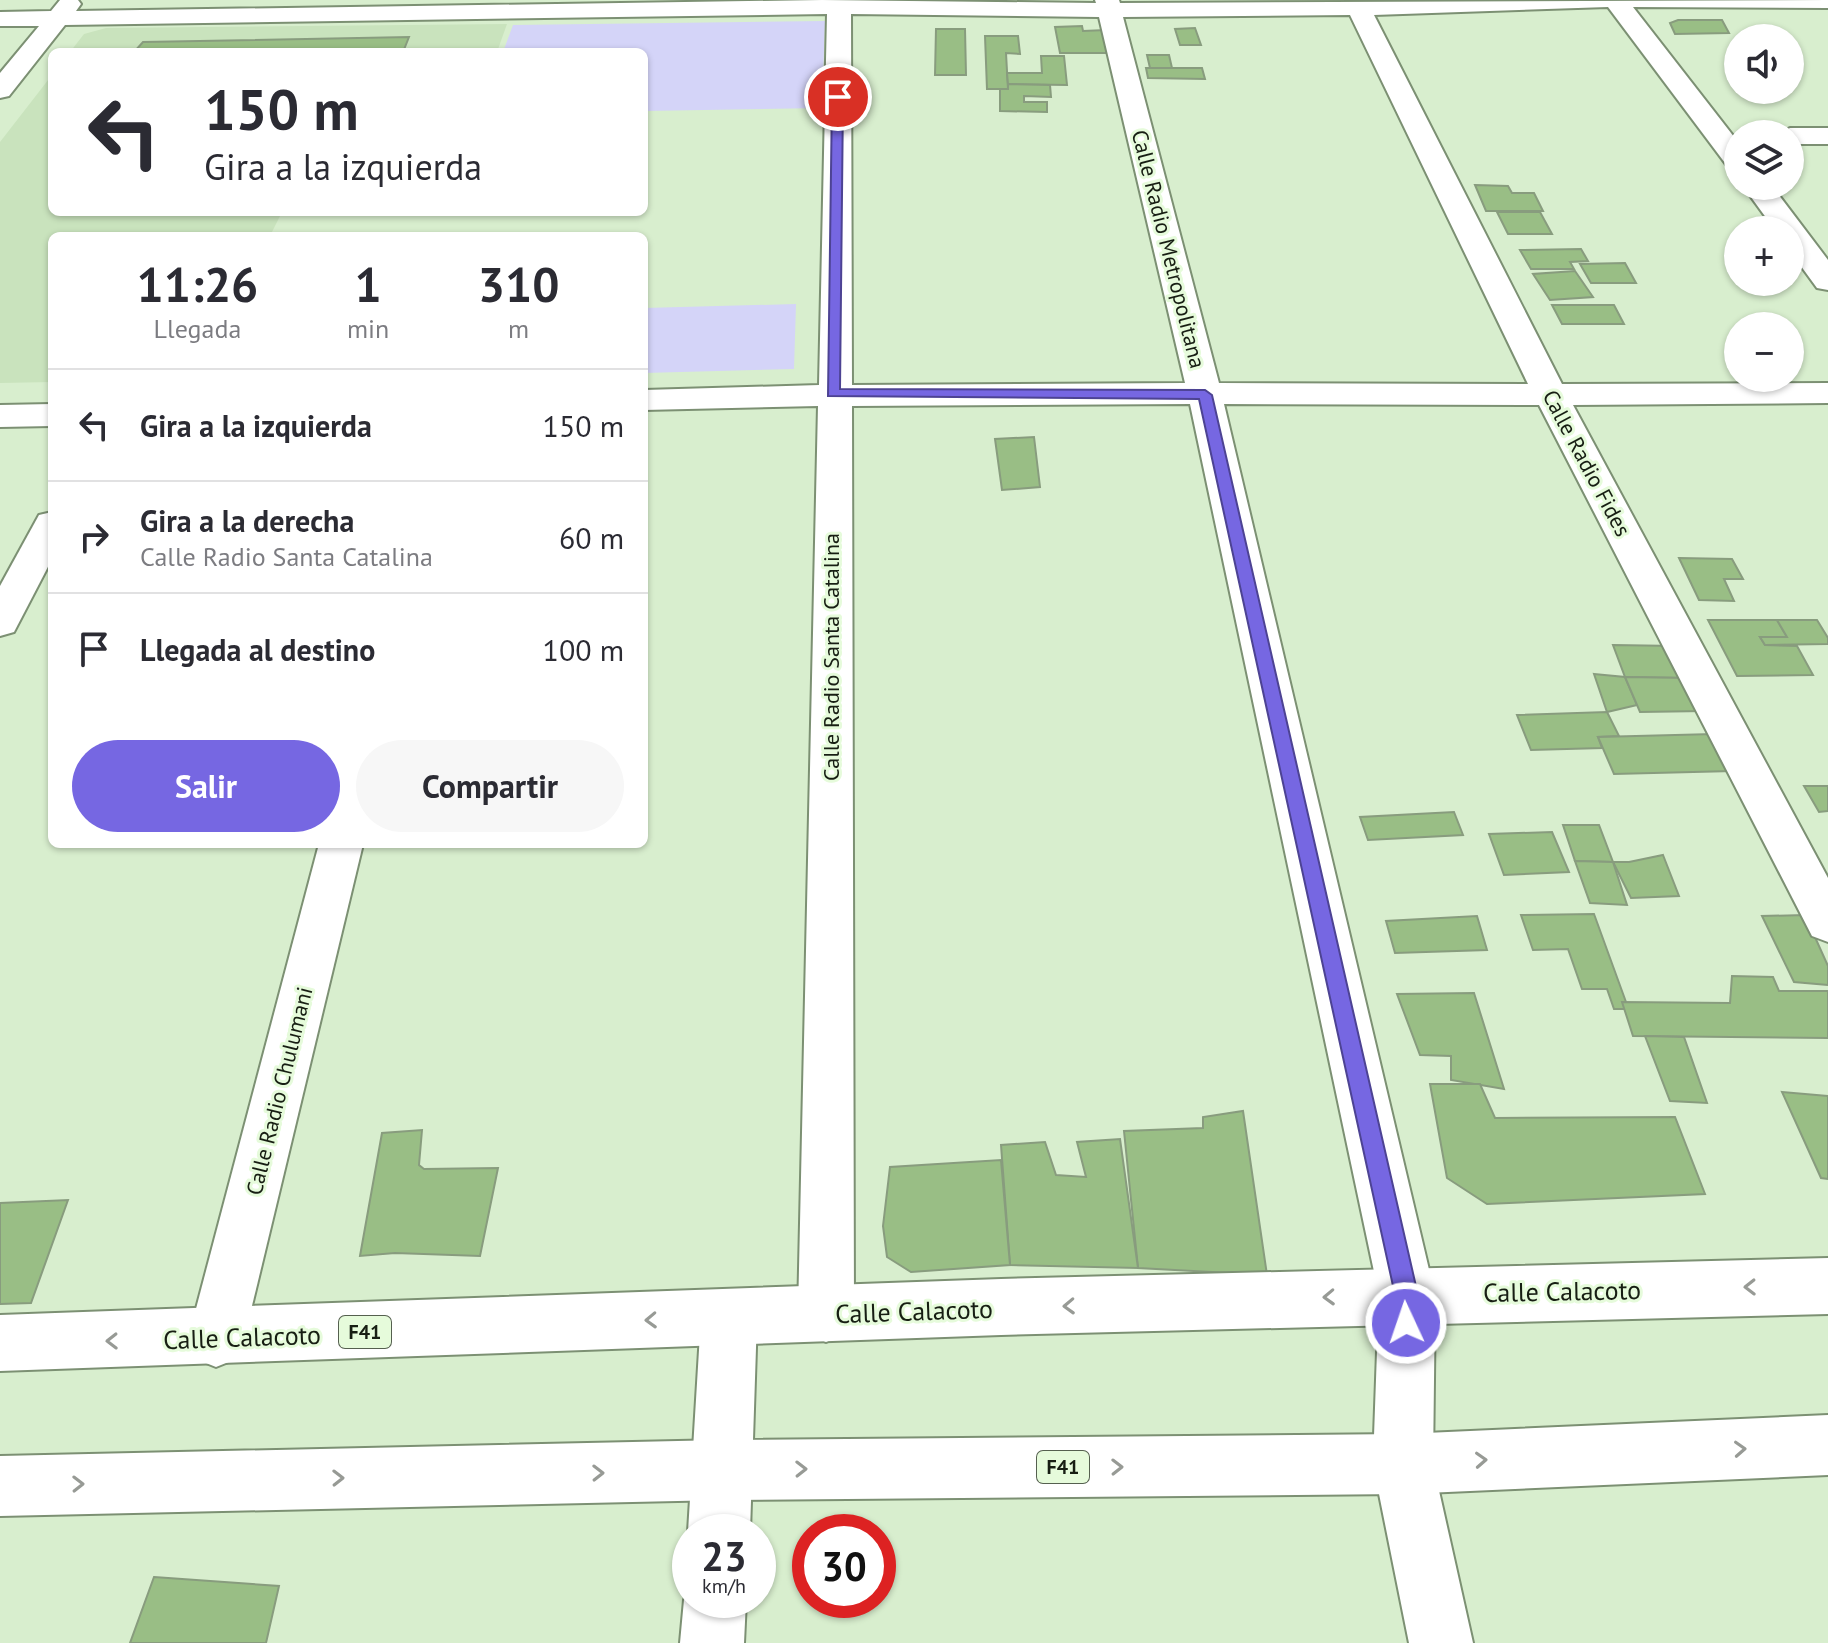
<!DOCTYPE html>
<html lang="es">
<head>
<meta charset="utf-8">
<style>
	body { margin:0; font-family:"PT Sans",sans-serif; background:#f7f7f7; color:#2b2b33; height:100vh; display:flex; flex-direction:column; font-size:30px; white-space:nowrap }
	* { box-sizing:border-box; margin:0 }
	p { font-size:26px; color:#7c7c81 }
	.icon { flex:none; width:44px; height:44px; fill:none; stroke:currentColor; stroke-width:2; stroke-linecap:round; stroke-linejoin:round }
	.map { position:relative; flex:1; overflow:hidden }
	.details { position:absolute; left:48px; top:232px; width:600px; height:616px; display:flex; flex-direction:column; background:#fff; border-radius:12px; box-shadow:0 2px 6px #0004 }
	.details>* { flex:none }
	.guide { position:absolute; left:48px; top:48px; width:600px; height:168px; border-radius:12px; box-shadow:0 2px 6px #0004; background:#fff; color:#2b2b33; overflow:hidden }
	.fabs { position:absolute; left:1724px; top:24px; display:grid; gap:16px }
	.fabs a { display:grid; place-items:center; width:80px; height:80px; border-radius:50%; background:#fff; box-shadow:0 2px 6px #0004; font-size:40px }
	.speed { position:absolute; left:672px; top:1514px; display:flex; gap:16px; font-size:40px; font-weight:700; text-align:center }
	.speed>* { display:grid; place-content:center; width:104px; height:104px; border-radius:50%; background:#fff; box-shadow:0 2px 6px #0004; line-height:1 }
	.speed small { font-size:20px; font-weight:400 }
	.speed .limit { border:12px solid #d22; background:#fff; color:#111 }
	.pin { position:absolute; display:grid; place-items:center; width:68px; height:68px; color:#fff; margin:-34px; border:4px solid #fff; border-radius:50%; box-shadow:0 2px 8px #0007 }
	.me { position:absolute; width:88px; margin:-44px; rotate:357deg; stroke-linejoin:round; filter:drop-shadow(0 0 6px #0008) }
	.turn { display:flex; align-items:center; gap:28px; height:168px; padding:0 24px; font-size:36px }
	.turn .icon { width:104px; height:104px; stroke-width:2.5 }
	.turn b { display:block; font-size:56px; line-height:68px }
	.eta { display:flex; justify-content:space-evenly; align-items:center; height:136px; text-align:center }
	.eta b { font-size:48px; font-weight:600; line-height:56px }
	.cta { display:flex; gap:16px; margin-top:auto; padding:16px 24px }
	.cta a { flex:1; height:92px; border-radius:48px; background:#7667e2; color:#fff; font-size:32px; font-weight:600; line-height:92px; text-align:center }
	.cta a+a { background:#f7f7f7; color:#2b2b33 }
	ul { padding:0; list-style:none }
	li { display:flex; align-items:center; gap:24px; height:112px; padding:0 24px; border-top:2px solid #e1e1e2 }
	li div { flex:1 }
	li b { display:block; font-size:30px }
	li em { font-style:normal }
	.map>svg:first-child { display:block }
	.built { fill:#c9e3bd }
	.green { fill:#d4d4f8 }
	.building { fill:#99be85; stroke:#889c7e; stroke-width:2 }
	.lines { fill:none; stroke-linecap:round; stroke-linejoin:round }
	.minor-casing { stroke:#7c9073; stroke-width:4 }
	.major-casing { stroke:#7c9073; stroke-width:4 }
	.minor { fill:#fff; fill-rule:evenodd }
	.major { fill:#fff; fill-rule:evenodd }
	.oneway { stroke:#979a95 }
	.route { fill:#7667e2; stroke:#4d4393; stroke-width:2 }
	.labels { text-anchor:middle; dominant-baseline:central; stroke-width:6; stroke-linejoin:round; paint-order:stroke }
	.shield { fill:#e6fbdb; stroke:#55604f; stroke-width:2 }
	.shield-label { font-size:20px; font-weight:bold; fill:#171e13 }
	.street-label { font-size:22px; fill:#171e13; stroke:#e6fbdb }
	.near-street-label { font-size:26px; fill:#171e13; stroke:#e6fbdb }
</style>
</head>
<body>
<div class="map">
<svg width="1828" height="1643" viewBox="0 0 1828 1643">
	<rect width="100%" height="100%" fill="#d8eece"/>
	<g class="built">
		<polygon points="507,24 497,52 70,52 84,34 106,28"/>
		<polygon points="52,75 52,212 282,212 270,236 52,236 52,382 0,383 0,142"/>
	</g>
	<g class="green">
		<polygon points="825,21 822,108 644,111 644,52 503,52 513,25"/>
		<polygon points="796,304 794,369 644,373 644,308"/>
	</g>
	<g class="building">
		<polygon points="1678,20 1722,20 1729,33 1675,34 1670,23"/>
		<polygon points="1082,26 1083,31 1106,30 1119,53 1060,53 1055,27"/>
		<polygon points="1195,28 1201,45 1180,45 1175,29"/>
		<polygon points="936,29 965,29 966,75 935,75"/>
		<polygon points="985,36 1018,36 1020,54 1006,53 1008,89 987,89"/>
		<polygon points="409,37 403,52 134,52 143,42"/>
		<polygon points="1147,55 1169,55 1172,68 1150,68"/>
		<polygon points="1041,56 1064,56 1067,85 1008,84 1007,73 1042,73"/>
		<polygon points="1146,68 1202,68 1205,79 1148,78"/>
		<polygon points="1008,84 1050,85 1051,97 1024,96 1024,102 1047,102 1047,112 1000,111 1000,89 1008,89"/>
		<polygon points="1475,185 1508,186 1512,193 1534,193 1543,211 1486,211"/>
		<polygon points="1497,212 1540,212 1552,234 1508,234"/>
		<polygon points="1581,249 1588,261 1570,262 1574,269 1531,269 1520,250"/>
		<polygon points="1625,263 1636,283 1591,283 1580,264"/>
		<polygon points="1575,271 1593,297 1550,300 1533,274"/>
		<polygon points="1552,305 1614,305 1624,324 1562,324"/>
		<polygon points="1034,437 1040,487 1002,490 995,439"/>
		<polygon points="1679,558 1732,559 1743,579 1724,579 1734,601 1699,600"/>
		<polygon points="1708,620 1777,620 1787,637 1760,637 1765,645 1797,646 1813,675 1737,676"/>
		<polygon points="1777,620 1817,620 1828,638 1828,644 1765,645 1760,637 1787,637"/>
		<polygon points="1613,645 1676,646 1689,678 1625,677"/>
		<polygon points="1594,674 1625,677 1637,705 1607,712"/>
		<polygon points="1625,677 1689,678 1704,711 1640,712"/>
		<polygon points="1607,712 1619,736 1598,737 1602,748 1531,750 1517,715"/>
		<polygon points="1714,734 1732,771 1614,774 1598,737"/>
		<polygon points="1804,786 1828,786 1828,811 1819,812"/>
		<polygon points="1454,812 1463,835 1368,840 1360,817"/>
		<polygon points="1563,825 1599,825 1613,862 1575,861"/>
		<polygon points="1552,832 1569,872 1504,875 1489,834"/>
		<polygon points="1663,855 1679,896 1631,898 1613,862 1629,862"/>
		<polygon points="1575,861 1613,862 1627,905 1590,903"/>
		<polygon points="1594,914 1626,1002 1628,1009 1614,1009 1607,989 1582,989 1568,949 1533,950 1521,915"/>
		<polygon points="1805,915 1828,966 1828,985 1794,982 1762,916"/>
		<polygon points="1477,916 1487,950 1395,953 1386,921"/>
		<polygon points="1732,976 1773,977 1779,991 1828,991 1828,1038 1633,1036 1622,1002 1730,1003"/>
		<polygon points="1474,993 1504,1089 1451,1080 1451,1056 1420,1055 1397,994"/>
		<polygon points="1645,1036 1684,1037 1707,1103 1670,1101"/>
		<polygon points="1430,1084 1480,1084 1495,1118 1675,1117 1705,1194 1487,1204 1447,1178"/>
		<polygon points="1782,1092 1828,1096 1828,1179 1821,1178"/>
		<polygon points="1243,1111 1267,1275 1138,1268 1124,1131 1203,1128 1203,1117"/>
		<polygon points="422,1130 419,1165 424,1169 498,1168 480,1256 395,1253 360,1256 382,1133"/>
		<polygon points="1120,1139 1138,1268 1010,1265 1001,1145 1045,1142 1056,1175 1086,1177 1077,1142"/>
		<polygon points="1001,1160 1010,1265 911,1272 887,1257 883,1226 890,1167"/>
		<polygon points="68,1200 31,1303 0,1304 0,1203"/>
		<polygon points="154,1577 279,1586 266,1643 130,1643"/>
	</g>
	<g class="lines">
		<g class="minor-casing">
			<g id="minor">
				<path d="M60,0h18l3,4 -5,7 746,-11 274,3 -1,-3h24l1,3 708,-3v8l-195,-1 105,135v27l-10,-2 -120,-160 -234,8 188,369 266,-1v20l-255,2 255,473v64l-16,-6 -273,-531 -315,-1 211,891 -2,169 40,179h-64l-36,-179 6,-169 -189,-891 -338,2 2,908 -8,20 -20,8 -20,-8 -8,-20 20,-908 -174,4v-20l175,-5 8,-371 -762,11 -56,71 -9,2v-25l39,-47h-39v-14l51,-1zM851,14l248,3 86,366 -333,2zM1350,15l178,369 -309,-1 -96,-366z"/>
				<polygon points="1790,128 1828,128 1828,144 1790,144 1790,134 1778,134"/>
				<polygon points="1743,186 1772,186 1828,260 1828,290 1817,288 1790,251 1790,230 1775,230"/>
				<polygon points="52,404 52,426 0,427 0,405"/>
				<polygon points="52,512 52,559 14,632 0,636 0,586 39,515"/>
				<polygon points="319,844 363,844 244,1339 236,1359 216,1367 196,1359 188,1339"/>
				<polygon points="729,1289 749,1297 757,1317 750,1532 690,1532 690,1536 688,1532 701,1317 709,1297"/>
				<polygon points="690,1584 690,1600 746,1600 744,1643 680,1643 684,1600"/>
			</g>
		</g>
		<g class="major-casing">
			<g id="major">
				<polygon points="1828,1258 1828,1314 1001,1335 0,1371 0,1315 1001,1279"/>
				<polygon points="1828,1415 1828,1475 1403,1494 723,1500 0,1516 0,1456 723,1440 1403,1434"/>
			</g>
		</g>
		<use href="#minor" class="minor"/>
		<use href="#major" class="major"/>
	</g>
	<defs><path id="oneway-chevron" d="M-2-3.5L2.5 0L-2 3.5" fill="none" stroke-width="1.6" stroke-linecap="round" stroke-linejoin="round" transform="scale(2)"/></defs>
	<g class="oneway">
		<use href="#oneway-chevron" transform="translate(1750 1287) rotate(179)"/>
		<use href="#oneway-chevron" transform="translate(1329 1297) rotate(178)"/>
		<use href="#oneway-chevron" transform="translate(1069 1306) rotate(178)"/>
		<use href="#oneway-chevron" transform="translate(651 1320) rotate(178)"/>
		<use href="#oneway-chevron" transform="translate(112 1341) rotate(179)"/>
		<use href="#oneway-chevron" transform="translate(1740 1449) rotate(-3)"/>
		<use href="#oneway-chevron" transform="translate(1481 1460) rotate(-3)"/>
		<use href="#oneway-chevron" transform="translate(1117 1467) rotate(-1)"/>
		<use href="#oneway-chevron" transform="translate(801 1469) rotate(-1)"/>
		<use href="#oneway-chevron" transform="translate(598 1473) rotate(-1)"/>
		<use href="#oneway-chevron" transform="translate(338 1478) rotate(-1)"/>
		<use href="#oneway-chevron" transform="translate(78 1484) rotate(-1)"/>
	</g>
	<polygon class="route" points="838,93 843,97 840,389 1205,390 1212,395 1418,1295 1418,1323 1414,1331 1406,1335 1398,1331 1395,1323 1395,1295 1199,399 828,396 832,97"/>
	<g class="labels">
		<g class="shield">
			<rect x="339" y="1316" width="52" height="32" rx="6"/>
			<rect x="1037" y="1451" width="52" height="32" rx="6"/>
		</g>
		<g class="shield-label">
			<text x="365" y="1332">F41</text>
			<text x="1063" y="1467">F41</text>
		</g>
		<g class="street-label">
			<text transform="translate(1169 249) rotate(76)">Calle Radio Metropolitana</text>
			<text transform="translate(1587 463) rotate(62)">Calle Radio Fides</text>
			<text transform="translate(831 657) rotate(-90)">Calle Radio Santa Catalina</text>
			<text transform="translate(279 1091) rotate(-76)">Calle Radio Chulumani</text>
		</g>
		<g class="near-street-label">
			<text transform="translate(1562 1291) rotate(-1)">Calle Calacoto</text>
			<text transform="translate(914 1311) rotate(-2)">Calle Calacoto</text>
			<text transform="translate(242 1337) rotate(-2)">Calle Calacoto</text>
		</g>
	</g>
</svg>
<div class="fabs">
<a><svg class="icon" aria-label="sound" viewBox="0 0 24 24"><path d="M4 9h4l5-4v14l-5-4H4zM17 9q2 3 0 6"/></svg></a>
<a><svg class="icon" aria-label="layers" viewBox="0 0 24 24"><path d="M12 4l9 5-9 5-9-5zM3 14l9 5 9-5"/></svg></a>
<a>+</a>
<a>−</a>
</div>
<div class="speed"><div>23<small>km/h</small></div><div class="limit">30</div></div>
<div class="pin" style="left:838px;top:97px;background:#d93025"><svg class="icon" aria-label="arrive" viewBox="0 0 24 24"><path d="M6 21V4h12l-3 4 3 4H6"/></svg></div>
<svg class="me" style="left:1406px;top:1323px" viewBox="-20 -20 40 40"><circle r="17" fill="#7667e2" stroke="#fff" stroke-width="3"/><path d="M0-11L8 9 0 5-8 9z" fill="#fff"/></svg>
<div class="guide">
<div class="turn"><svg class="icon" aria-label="left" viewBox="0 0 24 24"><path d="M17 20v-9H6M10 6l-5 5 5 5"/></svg><div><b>150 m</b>Gira a la izquierda</div></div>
</div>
<section class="details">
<div class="eta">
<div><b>11:26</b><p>Llegada</p></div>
<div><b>1</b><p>min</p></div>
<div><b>310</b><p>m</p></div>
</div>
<ul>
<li><svg class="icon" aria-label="left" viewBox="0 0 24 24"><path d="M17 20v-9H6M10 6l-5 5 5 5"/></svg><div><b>Gira a la izquierda</b></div><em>150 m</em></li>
<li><svg class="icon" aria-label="right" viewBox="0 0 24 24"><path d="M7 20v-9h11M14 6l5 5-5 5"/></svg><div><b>Gira a la derecha</b><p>Calle Radio Santa Catalina</p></div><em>60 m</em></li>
<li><svg class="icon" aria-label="arrive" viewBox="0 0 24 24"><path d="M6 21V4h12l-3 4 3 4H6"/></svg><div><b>Llegada al destino</b></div><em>100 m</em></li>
</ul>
<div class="cta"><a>Salir</a><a>Compartir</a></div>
</section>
</div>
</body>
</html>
